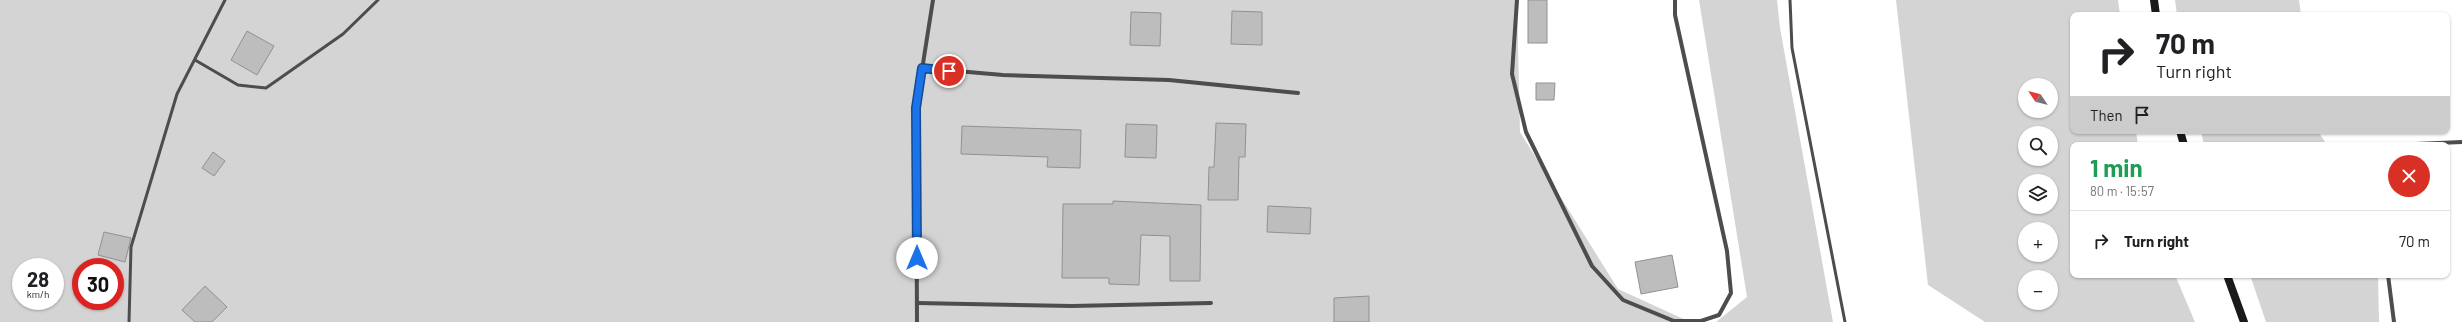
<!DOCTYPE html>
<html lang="en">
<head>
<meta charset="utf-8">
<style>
	body { margin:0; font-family:Barlow,sans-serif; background:#f2f2f2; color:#202124; height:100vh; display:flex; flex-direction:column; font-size:15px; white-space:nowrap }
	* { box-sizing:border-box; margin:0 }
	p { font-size:13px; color:#757577 }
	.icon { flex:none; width:22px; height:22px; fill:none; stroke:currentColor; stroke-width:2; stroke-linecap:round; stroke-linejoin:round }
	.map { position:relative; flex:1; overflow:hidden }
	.side { position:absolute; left:2070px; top:142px; width:380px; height:136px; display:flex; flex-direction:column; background:#fff; border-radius:8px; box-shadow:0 1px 3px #0004 }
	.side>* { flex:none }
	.banner { position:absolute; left:2070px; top:12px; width:380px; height:122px; border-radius:8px; box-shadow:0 1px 3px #0004; background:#fff; color:#202124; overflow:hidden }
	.needle { width:26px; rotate:305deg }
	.fabs { position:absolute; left:2018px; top:78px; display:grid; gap:8px }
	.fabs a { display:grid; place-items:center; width:40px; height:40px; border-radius:50%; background:#fff; box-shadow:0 1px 3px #0004; font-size:20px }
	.speed { position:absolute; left:12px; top:258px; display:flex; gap:8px; font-size:20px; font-weight:700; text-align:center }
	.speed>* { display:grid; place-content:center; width:52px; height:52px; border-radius:50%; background:#fff; box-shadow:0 1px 3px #0004; line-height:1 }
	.speed small { font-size:10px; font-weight:400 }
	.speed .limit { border:6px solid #d22; background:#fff; color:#111 }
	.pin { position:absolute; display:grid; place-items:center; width:34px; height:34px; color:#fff; margin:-17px; border:2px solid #fff; border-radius:50%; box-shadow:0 1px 4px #0007 }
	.me { position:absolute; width:44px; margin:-22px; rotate:0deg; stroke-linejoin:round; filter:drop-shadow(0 0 3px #0008) }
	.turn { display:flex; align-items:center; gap:14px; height:84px; padding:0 20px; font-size:18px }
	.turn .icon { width:52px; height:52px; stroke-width:2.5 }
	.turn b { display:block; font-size:28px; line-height:34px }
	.then { display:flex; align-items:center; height:38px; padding:0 20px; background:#0003; gap:8px; font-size:15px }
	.round { display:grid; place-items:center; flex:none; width:42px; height:42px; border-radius:21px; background:#f2f2f2 }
	.summary { display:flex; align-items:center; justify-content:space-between; height:68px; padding:0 20px }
	h1 { font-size:24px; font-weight:700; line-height:30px; color:#1e9e55 }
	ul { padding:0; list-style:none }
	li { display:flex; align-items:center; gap:12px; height:60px; padding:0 20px; border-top:1px solid #e0e0e0 }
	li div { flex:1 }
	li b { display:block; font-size:15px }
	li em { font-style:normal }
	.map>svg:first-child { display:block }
	.green { fill:#d4d4d4; fill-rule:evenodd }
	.building { fill:#bdbdbd; stroke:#919191 }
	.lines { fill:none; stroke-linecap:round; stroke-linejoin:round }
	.service { stroke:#4d4d4d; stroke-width:3 }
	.minor { stroke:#4d4d4d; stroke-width:4 }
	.secondary { stroke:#1a1a1a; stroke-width:8 }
	.route-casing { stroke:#114b97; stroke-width:10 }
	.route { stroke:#1a73e8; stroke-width:7 }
</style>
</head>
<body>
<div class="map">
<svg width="2462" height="322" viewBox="0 0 2462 322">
	<rect width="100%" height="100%" fill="#fff"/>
	<g class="green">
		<path d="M0,0h1517l3,132 98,157 72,33h-1690zM21,267h34v34h-34zM81,267h34v34h-34z"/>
		<polygon points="1699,0 1777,0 1780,28 1833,322 1716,322 1747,297"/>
		<path d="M1896,0h222l2,15h-47v116h63l2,14h-65v130h102l20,47h-210l-57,-37zM2025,85h26v26h-26zM2025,133h26v26h-26zM2025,181h26v26h-26zM2025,229h26v26h-26zM2025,277h26v26h-26z"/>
		<polygon points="2175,0 2299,0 2301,15 2177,15"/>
		<polygon points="2201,131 2318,131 2327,145 2204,145"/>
		<polygon points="2250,275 2378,275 2379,322 2266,322"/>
	</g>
	<g class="building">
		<rect x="1528" y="0" width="19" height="43"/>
		<polygon points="1232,11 1262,12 1262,45 1231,44"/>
		<polygon points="1131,12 1161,13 1160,46 1130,45"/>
		<polygon points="247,31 274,46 257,75 231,60"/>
		<polygon points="1536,83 1555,83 1554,100 1536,100"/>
		<polygon points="1216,123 1246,124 1245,157 1239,157 1238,200 1208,200 1209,167 1214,167"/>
		<polygon points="1126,124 1157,125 1156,158 1125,157"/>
		<polygon points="962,126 1081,130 1080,168 1047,167 1048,157 961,154"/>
		<polygon points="213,152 225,161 214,176 202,168"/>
		<polygon points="1113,201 1201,205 1200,281 1170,281 1170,236 1141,235 1139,285 1109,284 1109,278 1062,278 1063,204 1113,204"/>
		<polygon points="1268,206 1311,208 1310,234 1267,232"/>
		<polygon points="104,232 131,238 125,262 98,255"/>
		<polygon points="1672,255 1678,287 1641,294 1635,262"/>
		<polygon points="205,286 227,307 212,322 195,322 182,310"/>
		<polygon points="1369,296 1369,322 1334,322 1334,298"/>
	</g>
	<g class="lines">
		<g class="service">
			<polyline points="1790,0 1792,48 1845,322"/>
			<polyline points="195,60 238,85 266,88 343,34 378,0"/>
			<polyline points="129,322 131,247 177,94 225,0"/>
		</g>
		<g class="minor">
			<polyline points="1517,0 1512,74 1526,132 1592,266 1623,300 1674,321 1701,321 1719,315 1731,293 1727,251 1675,15 1675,0"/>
			<polyline points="922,68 1003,75 1169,80 1298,93"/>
			<polyline points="2392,145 2462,142"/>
			<polyline points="2388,275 2394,322"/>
			<polyline points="917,303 1072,306 1211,303"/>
			<polyline points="917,322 916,108 933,0"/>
		</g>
		<g class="secondary">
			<polyline points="2154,0 2156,15"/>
			<polyline points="2180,131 2184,145"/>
			<polyline points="2227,275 2244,322"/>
		</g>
	</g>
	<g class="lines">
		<g class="route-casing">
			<polyline id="route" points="917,258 916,108 922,68 949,71"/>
		</g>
		<use href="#route" class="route"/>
	</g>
</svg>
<div class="fabs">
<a><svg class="needle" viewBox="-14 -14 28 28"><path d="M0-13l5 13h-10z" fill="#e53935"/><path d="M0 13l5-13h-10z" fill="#757577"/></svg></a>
<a><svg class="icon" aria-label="search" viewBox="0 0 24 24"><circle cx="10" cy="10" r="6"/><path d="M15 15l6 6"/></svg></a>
<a><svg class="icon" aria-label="layers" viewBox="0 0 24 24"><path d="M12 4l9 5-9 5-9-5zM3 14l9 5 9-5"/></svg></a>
<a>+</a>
<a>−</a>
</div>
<div class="speed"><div>28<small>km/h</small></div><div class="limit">30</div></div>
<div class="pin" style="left:949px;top:71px;background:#d93025"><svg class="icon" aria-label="arrive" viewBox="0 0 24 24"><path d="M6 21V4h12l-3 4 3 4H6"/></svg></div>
<svg class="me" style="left:917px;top:258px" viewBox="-20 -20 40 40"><circle r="19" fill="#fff"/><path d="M0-13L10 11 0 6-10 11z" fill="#1a73e8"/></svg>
<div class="banner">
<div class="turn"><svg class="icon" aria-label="right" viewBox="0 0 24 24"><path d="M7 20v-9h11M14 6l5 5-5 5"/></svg><div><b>70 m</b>Turn right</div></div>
<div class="then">Then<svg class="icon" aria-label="arrive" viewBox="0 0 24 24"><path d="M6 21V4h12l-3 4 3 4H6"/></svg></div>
</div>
<section class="side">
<div class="summary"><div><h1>1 min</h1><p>80 m · 15:57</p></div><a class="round" style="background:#d93025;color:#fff"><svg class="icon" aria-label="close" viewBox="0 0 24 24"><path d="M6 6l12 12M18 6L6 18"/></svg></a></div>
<ul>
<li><svg class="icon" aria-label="right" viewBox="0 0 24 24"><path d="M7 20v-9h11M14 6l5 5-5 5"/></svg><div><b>Turn right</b></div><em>70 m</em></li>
</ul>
</section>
</div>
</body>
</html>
